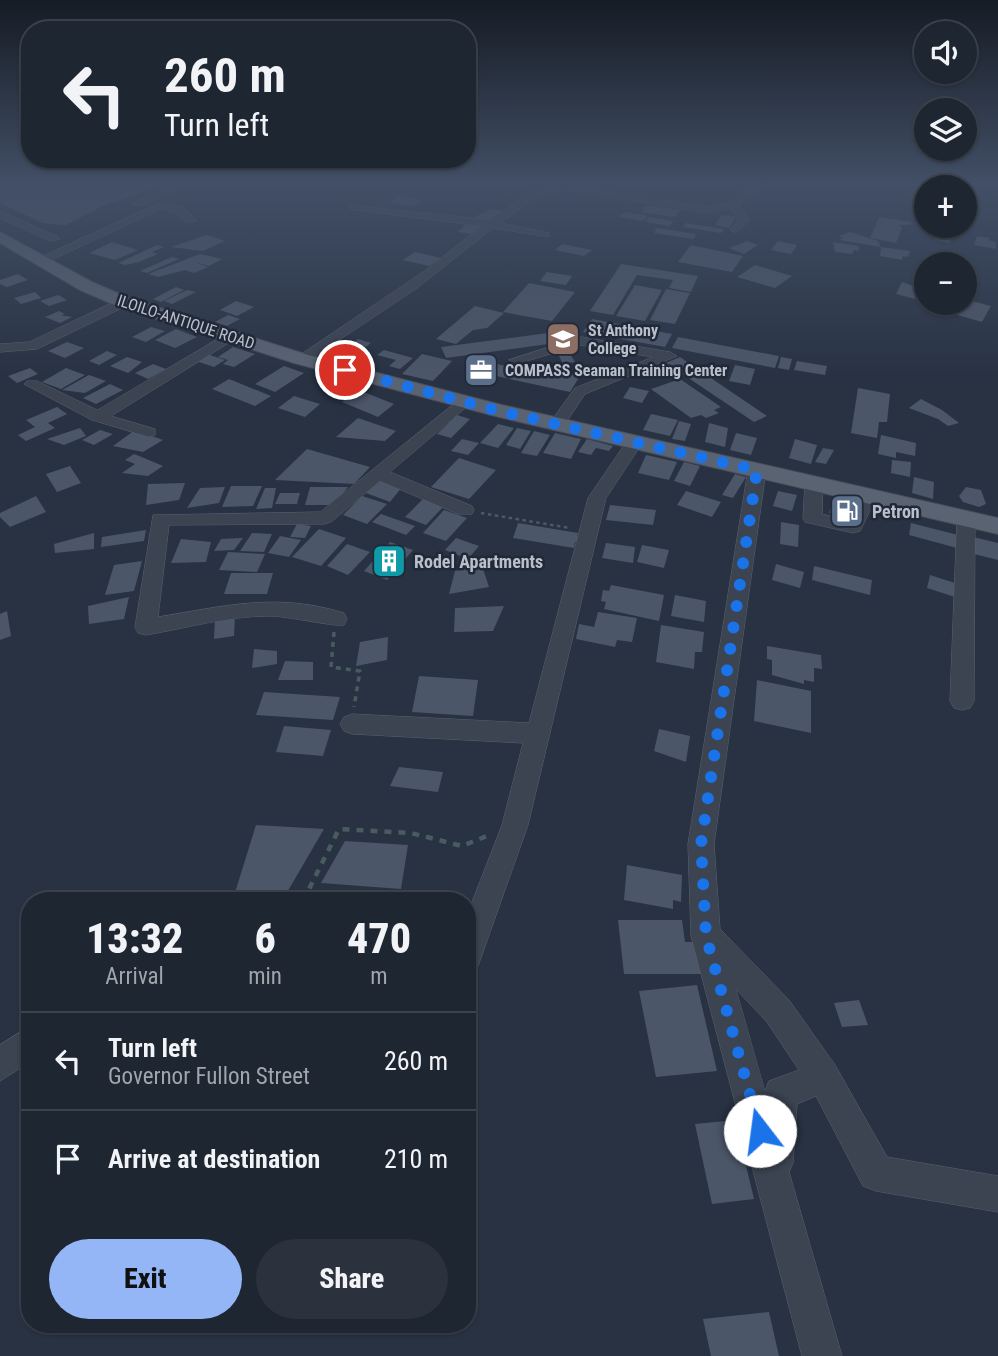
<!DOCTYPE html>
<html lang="en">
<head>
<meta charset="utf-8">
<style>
	body { margin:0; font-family:"Roboto Condensed",sans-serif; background:#2b323e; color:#f1f3f6; height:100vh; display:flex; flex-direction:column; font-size:26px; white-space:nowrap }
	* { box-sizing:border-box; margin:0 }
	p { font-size:23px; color:#a1a5ac }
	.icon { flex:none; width:38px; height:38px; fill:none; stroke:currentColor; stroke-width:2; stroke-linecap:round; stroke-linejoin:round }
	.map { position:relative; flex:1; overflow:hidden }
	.sheet { position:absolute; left:21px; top:892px; width:455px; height:441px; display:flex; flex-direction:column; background:#1e2632; border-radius:28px; box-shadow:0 2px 5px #0004,0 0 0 2px #3c434d }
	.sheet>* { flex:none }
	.hud { position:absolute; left:21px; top:21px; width:455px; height:147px; border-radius:28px; box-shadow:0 2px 5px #0004,0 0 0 2px #3c434d; background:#1e2632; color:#f1f3f6; overflow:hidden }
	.controls { position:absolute; left:914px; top:21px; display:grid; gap:14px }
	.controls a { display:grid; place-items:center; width:63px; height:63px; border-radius:50%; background:#1e2632; box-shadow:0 2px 5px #0004,0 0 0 2px #3c434d; font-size:35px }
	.pin { position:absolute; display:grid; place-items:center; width:60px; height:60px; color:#fff; margin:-30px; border:4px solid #fff; border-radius:50%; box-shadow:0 2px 7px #0007 }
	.me { position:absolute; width:77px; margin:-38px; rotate:345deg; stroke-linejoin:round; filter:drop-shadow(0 0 5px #0008) }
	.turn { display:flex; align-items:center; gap:24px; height:147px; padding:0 28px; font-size:32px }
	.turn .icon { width:91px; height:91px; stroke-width:2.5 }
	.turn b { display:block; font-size:49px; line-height:60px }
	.eta { display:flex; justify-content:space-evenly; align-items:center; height:119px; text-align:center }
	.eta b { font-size:42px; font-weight:800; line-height:49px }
	.action { display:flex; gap:14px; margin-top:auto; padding:14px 28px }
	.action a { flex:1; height:80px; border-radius:42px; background:#94b5f6; color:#111; font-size:28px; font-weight:800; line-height:80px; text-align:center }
	.action a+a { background:#2b323e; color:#f1f3f6 }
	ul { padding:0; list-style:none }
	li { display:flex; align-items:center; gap:21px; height:98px; padding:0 28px; border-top:2px solid #3c434d }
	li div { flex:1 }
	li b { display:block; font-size:26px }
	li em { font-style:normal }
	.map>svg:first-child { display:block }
	.building { fill:#4c5669 }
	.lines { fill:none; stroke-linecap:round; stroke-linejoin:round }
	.minor-casing { stroke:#5a6270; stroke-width:1 }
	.major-casing { stroke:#464d5c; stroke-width:2 }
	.path-far3 { stroke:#485c60; stroke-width:2.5; stroke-dasharray:3.5 3.5; stroke-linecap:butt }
	.path-far2 { stroke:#485c60; stroke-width:3.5; stroke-dasharray:5 5; stroke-linecap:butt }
	.path-far1 { stroke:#485c60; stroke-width:4.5; stroke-dasharray:7 7; stroke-linecap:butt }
	.path { stroke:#485c60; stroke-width:5; stroke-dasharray:8 8; stroke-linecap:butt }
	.minor { fill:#3c4452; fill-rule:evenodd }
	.major { fill:#5a6372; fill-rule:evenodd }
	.route { stroke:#1a73e8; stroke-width:12; stroke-dasharray:0 21.6 }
	.labels { text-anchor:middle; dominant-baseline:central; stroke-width:5; stroke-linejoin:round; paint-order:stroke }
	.far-street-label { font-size:16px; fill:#b9c0cc; stroke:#212938 }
	.far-poi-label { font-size:16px; font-weight:bold; fill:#b9c0cc; stroke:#212938; text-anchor:start }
	.poi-label { font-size:18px; font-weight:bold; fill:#b9c0cc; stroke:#212938; text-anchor:start }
</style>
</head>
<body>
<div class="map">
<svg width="998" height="1356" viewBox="0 0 998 1356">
	<rect width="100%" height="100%" fill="#283243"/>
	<g class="building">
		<polygon points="0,186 158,186 103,206 66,225 42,223 0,203"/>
		<polygon points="400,195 422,200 412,206 389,202"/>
		<polygon points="648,205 681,210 675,217 641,212"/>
		<polygon points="491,209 504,211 491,221 473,218"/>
		<polygon points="624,212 648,216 643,221 619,217"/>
		<polygon points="722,215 736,217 729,228 715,225"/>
		<polygon points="649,217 673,221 670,226 645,222"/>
		<polygon points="879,217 912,222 910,225 899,225 902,228 896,243 870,238"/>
		<polygon points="468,222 489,226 476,235 458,232"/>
		<polygon points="686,223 724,229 721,233 683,227"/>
		<polygon points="936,227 957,230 949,243 935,240"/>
		<polygon points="657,228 696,234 694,239 654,233"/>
		<polygon points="850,232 878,241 881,247 839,240 843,238 839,236"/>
		<polygon points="207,235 225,241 203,251 171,247"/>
		<polygon points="977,236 990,238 988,240 996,242 996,249 974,245"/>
		<polygon points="747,241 758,245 744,254 729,248"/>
		<polygon points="778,241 797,245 791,254 771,250"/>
		<polygon points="112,242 138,250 115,260 89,253"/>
		<polygon points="833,242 859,246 859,251 854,250 852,254 835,252"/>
		<polygon points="562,244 592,250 584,256 555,250"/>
		<polygon points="157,245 164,247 152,252 158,254 139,262 125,265 118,263"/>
		<polygon points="691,245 743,256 732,272 678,262"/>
		<polygon points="881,247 910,251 908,257 903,256 902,260 880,256"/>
		<polygon points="415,252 441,258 429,266 403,260"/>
		<polygon points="200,254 222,259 209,266 194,262 208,267 194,273 185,270 158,277 148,274"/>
		<polygon points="172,257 179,259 147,273 140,271"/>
		<polygon points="621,264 698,276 691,292 669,288 673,280 637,275 613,315 590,311"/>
		<polygon points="755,265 792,276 775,288 737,277"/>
		<polygon points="547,272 572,276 566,285 540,281"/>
		<polygon points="18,274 28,280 7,287 0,284 0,280"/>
		<polygon points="902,282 922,289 915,299 896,294"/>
		<polygon points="529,283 575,292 552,321 503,312"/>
		<polygon points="635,285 662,290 645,321 616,316"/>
		<polygon points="176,287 184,290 161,302 153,299"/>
		<polygon points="666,289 690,293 675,324 650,320"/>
		<polygon points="187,290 196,292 172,304 164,301"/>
		<polygon points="35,292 41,298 21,304 14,298"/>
		<polygon points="58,295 67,300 49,306 40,301"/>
		<polygon points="964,299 991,306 982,322 943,311 948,303 964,303"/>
		<polygon points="236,301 254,307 237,316 220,310"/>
		<polygon points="475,306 504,313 487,328 473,330 456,344 436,339"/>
		<polygon points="59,311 65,314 61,315 72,317 60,323 45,317"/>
		<polygon points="228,315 240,319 227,326 215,322"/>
		<polygon points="592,319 672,334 665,347 583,332"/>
		<polygon points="151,327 165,331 146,342 132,337"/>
		<polygon points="176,329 197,337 175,348 155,340"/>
		<polygon points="556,332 563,342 446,358 441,347"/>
		<polygon points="678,337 779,356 775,368 672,348"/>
		<polygon points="358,339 371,343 359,352 346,348"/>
		<polygon points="67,342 84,348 65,358 48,351"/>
		<polygon points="233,347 255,354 234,367 223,364 228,360 218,357"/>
		<polygon points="567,349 575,362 563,364 556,350"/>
		<polygon points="384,350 413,358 400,369 389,366 396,360 377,355"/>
		<polygon points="107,351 117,355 99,365 89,361"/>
		<polygon points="207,354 225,360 214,367 196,361"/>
		<polygon points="422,354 452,361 433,381 402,374"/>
		<polygon points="127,357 142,362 128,373 110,366"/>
		<polygon points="680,357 767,416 754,422 666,363"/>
		<polygon points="781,357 792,359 789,370 778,368"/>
		<polygon points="476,360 547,374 550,370 580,376 570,392 468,370"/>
		<polygon points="797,361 827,366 825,375 794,370"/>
		<polygon points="153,364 166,369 148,379 135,373"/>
		<polygon points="735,365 755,369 750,385 729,381"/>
		<polygon points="284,366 304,373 275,392 255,384"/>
		<polygon points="30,368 38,374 17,383 8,376"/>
		<polygon points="66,368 85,375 61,389 42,382"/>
		<polygon points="89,375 106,381 85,393 62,390"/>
		<polygon points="229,379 271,396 255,406 212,389"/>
		<polygon points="680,379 721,407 714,410 719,413 706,418 701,415 691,418 651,389"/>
		<polygon points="110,384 123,390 96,404 83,398"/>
		<polygon points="630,387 649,391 642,403 623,398"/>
		<polygon points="858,388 890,394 887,422 879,422 877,438 851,433"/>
		<polygon points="356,389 394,404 378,417 342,402"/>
		<polygon points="294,396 320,404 305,417 278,408"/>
		<polygon points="921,399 942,410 959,423 948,426 938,419 909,408"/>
		<polygon points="57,407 67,414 48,423 55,428 26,441 18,435 35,427 26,420"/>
		<polygon points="651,414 678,420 670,436 643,430"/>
		<polygon points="457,415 470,419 451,438 437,434"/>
		<polygon points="358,418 396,431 385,441 336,437"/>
		<polygon points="679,421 691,424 685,441 672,439"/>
		<polygon points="709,423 728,428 725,447 705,442"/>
		<polygon points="498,424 514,428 498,448 480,443"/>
		<polygon points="80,428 86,436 64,445 47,439"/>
		<polygon points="517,428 531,431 520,449 506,445"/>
		<polygon points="100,430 113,434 94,445 82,440"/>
		<polygon points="135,430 163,440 143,452 113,446"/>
		<polygon points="534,431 550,435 537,456 521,453"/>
		<polygon points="555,433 581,439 571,459 543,453"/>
		<polygon points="736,433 757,438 751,455 730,450"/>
		<polygon points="881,435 916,443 915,456 896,452 896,458 878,454"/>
		<polygon points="462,439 479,443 468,455 451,451"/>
		<polygon points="587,439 613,446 609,451 596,448 591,455 578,452"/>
		<polygon points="795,439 817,445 811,464 789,458"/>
		<polygon points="823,448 834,450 826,464 815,462"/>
		<polygon points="307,449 370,467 354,484 275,480"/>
		<polygon points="134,454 144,458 163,466 148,476 122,473 135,464 125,460"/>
		<polygon points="646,455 677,462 669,480 638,473"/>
		<polygon points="459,458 496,470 469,499 431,487"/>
		<polygon points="892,460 911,462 910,477 891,473"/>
		<polygon points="684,462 700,466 690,486 674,481"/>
		<polygon points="70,466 81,483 57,492 46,474"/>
		<polygon points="735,474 746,477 733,498 722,495"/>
		<polygon points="914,477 934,482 933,499 912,493"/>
		<polygon points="382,478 402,487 390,502 366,493"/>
		<polygon points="185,483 179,500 146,505 148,484"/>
		<polygon points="231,486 262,486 253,506 222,507"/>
		<polygon points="225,487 219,503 187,508 200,488"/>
		<polygon points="310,487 348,487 334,505 305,505"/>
		<polygon points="966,487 981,490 986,504 979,507 963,502 959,496"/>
		<polygon points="265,488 276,488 272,508 256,509"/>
		<polygon points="686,491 721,502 712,517 677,505"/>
		<polygon points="778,491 797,495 792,511 773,506"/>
		<polygon points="280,493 300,493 297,504 275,504"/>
		<polygon points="36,496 46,512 10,527 0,517 0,513"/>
		<polygon points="362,496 387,504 367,524 343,515"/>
		<polygon points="423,499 444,506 426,525 405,517"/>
		<polygon points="832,502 853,507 850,518 829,513"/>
		<polygon points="610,505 656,510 653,525 606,520"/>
		<polygon points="444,510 467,518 446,541 423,533"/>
		<polygon points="381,514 415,526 406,535 372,522"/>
		<polygon points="781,522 799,525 798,547 780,544"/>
		<polygon points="518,523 578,533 577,536 585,537 583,544 575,542 574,548 513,538"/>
		<polygon points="911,523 958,535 957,548 909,535"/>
		<polygon points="297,524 311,526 305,538 290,537"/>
		<polygon points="319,529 346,538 321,566 292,557"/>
		<polygon points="146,530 144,541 101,547 102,537"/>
		<polygon points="94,533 94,549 55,553 54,544"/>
		<polygon points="252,533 272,534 264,552 240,551"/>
		<polygon points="280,536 301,540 289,557 268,553"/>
		<polygon points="973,537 998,543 998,560 974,554"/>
		<polygon points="243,538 234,550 214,551 221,539"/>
		<polygon points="456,538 479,546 468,559 445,550"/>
		<polygon points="181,539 211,542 206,562 171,563"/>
		<polygon points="390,542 413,550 387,580 364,571"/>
		<polygon points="606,543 635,547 633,563 602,558"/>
		<polygon points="347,544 370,552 348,575 327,566"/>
		<polygon points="642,545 669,550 664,568 637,562"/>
		<polygon points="228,552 265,554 257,572 219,570"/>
		<polygon points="142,561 134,591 105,595 114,565"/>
		<polygon points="776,564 804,572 800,588 772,580"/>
		<polygon points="482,566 489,587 449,594 455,571"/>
		<polygon points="814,566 872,580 870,595 812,580"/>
		<polygon points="231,573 273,573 267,594 224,594"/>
		<polygon points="930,575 958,584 955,597 927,588"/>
		<polygon points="611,585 664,595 659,621 604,609 606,602 601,601 603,590 609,591"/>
		<polygon points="675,595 706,601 704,622 671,616"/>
		<polygon points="129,597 124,619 89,624 88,606"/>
		<polygon points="504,606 493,631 454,632 455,608"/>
		<polygon points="7,611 11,636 0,640 0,614"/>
		<polygon points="598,612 637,618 632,642 617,640 615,647 576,639 579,624 594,627"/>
		<polygon points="235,615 234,636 214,639 215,618"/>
		<polygon points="661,625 704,632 702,652 695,652 694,669 656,662"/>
		<polygon points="388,637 387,660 356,666 360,642"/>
		<polygon points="767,646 821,655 822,669 814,668 814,682 804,680 804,684 772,675 772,660 767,659"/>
		<polygon points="254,649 277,651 277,664 252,668"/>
		<polygon points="285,661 313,662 313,680 278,680"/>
		<polygon points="419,676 478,680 473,716 412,712"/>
		<polygon points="757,680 811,691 811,733 754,721"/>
		<polygon points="264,692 340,697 333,720 256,715"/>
		<polygon points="284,726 331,730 323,756 276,752"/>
		<polygon points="659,729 690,736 686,762 654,751"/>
		<polygon points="399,767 443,772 438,792 390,786"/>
		<polygon points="256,825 324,829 282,901 233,899"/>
		<polygon points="345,841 408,845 401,889 321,883"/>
		<polygon points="627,865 682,875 681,902 673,900 673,909 624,900"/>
		<polygon points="618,920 682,920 685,942 695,942 701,974 624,974"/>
		<polygon points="697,985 717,1071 656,1077 639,991"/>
		<polygon points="859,1000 868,1025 842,1027 834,1003"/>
		<polygon points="735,1120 754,1199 712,1204 695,1124"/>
		<polygon points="769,1312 779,1356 711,1356 703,1319"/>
	</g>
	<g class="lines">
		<g class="minor-casing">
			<g id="minor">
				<polygon points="170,186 183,186 141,206 132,204"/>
				<polygon points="550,186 579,186 709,207 730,202 750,186 761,186 740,205 750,220 736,233 730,230 738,220 731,208 709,213 561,189 532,201 500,223 549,233 549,237 493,228 417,288 306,362 301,363 294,359 426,270 482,226 354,210 350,209 350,205 489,220 525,196"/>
				<polygon points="160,203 184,208 197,221 187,223 176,213 161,209 45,263 35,260"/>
				<polygon points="0,211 58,237 60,239 50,241 0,218"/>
				<polygon points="123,298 130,302 128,305 37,349 0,352 0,344 29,342"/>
				<polygon points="230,332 235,333 235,339 111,416 155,429 155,435 149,437 92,420 24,384 27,381 37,381 97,410"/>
				<polygon points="581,337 670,352 677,356 585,394 563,427 551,427 549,424 575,388 653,357 581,345 516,364 509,360"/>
				<path d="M464,396l6,2v6l-80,68 82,34 2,4 -2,4h-14l-78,-33 -49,41 -7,2 -155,1 -11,92c67,-11 119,-25 186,-4l3,6 -3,6c-10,2 -56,-9 -75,-9 -41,0 -82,12 -123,19l-8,-2 -3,-6 18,-112 167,-3z"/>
				<polygon points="635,437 643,442 606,498 528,825 478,966 467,970 467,915 502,825 523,743 352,734 344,731 340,724 344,717 352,714 529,723 588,498 629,438"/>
				<path d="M757,465l9,5 -52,374 6,85 69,71 46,65 52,92 111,19v36l-122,-21 -13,-5 -47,-90 -19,8 -4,59 -4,9 53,184h-40l-111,-420 -3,-92 60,-374zM736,989l31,33 32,48 -30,11 -4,10z"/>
				<polygon points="814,478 823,483 822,514 847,520 862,492 874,492 877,496 860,531 853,533 805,522 803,518 805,483"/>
				<polygon points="966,513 975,519 974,701 970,708 962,710 954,708 950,701 957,519"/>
				<polygon points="30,1026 30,1062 0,1081 0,1045"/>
			</g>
		</g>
		<g class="major-casing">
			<polygon id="major" points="0,232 92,282 129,298 308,355 502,405 998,518 998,534 499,417 294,363 117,306 80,290 0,243"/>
		</g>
		<polyline class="path-far3" points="481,513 570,528"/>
		<polyline class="path-far2" points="334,632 331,667 360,671 354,707"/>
		<polyline class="path-far1" points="303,901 339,829 411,833 462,846 487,836"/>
		<polyline class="path" points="121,1325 120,1328 130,1325"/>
		<use href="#minor" class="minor"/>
		<use href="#major" class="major"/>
	</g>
	<linearGradient id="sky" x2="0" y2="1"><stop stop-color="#161c25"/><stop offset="0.49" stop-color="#424f66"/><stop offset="1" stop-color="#424f66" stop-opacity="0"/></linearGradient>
	<rect width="998" height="376" fill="url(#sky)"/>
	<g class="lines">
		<polyline class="route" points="345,370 499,411 757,470 701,844 706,936 760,1131"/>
	</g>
	<defs>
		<g id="university-square" transform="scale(1.75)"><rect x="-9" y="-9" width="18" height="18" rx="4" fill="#8d6e63" stroke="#212938"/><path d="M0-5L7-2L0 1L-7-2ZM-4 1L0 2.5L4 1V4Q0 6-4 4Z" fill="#fff"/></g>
		<g id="office-square" transform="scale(1.75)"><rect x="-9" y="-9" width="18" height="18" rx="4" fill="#5c6f8a" stroke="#212938"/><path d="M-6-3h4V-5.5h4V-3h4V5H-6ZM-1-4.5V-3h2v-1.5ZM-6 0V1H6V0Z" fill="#fff"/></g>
		<g id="fuel-square" transform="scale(1.75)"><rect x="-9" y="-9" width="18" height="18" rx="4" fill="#5c6f8a" stroke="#212938"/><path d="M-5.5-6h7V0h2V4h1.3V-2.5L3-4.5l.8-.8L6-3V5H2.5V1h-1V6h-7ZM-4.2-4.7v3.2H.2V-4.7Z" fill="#fff"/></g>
		<g id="building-square" transform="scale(1.75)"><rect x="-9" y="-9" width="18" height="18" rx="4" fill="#0f9aa8" stroke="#212938"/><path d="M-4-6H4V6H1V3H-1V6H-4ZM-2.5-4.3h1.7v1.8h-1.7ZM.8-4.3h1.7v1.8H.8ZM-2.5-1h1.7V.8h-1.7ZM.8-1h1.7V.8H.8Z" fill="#fff"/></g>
	</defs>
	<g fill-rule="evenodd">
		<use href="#university-square" x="563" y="339"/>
		<use href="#office-square" x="481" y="370"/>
		<use href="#fuel-square" x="847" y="511"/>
		<use href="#building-square" x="389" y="561"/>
	</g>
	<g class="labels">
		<g class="far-street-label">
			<text transform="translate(186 322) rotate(18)">ILOILO-ANTIQUE ROAD</text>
		</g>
		<g class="far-poi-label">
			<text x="588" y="330">St Anthony<tspan x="588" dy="18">College</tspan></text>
			<text x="505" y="370">COMPASS Seaman Training Center</text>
		</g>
		<g class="poi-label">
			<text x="872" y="511">Petron</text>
			<text x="414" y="561">Rodel Apartments</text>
		</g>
	</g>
</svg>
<div class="controls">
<a><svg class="icon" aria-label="sound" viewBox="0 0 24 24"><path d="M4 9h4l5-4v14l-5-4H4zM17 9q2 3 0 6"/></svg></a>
<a><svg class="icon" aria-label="layers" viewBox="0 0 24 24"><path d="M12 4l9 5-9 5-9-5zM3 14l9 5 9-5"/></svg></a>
<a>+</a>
<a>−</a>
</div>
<div class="pin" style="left:345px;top:370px;background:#d93025"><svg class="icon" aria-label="arrive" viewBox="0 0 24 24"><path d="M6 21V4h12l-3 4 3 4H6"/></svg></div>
<svg class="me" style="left:760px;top:1131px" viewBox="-20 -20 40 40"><circle r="19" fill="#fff"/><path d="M0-13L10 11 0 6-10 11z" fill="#1a73e8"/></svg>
<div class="hud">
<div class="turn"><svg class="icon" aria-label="left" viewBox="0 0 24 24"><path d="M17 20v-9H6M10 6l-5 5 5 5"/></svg><div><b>260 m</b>Turn left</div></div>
</div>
<section class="sheet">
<div class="eta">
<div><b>13:32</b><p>Arrival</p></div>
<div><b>6</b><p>min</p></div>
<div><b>470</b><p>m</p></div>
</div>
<ul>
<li><svg class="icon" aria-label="left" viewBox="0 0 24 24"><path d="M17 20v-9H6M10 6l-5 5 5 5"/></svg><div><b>Turn left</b><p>Governor Fullon Street</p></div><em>260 m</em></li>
<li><svg class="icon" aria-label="arrive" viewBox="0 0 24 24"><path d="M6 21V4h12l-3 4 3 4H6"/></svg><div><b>Arrive at destination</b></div><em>210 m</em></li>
</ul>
<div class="action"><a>Exit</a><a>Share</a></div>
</section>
</div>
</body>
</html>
